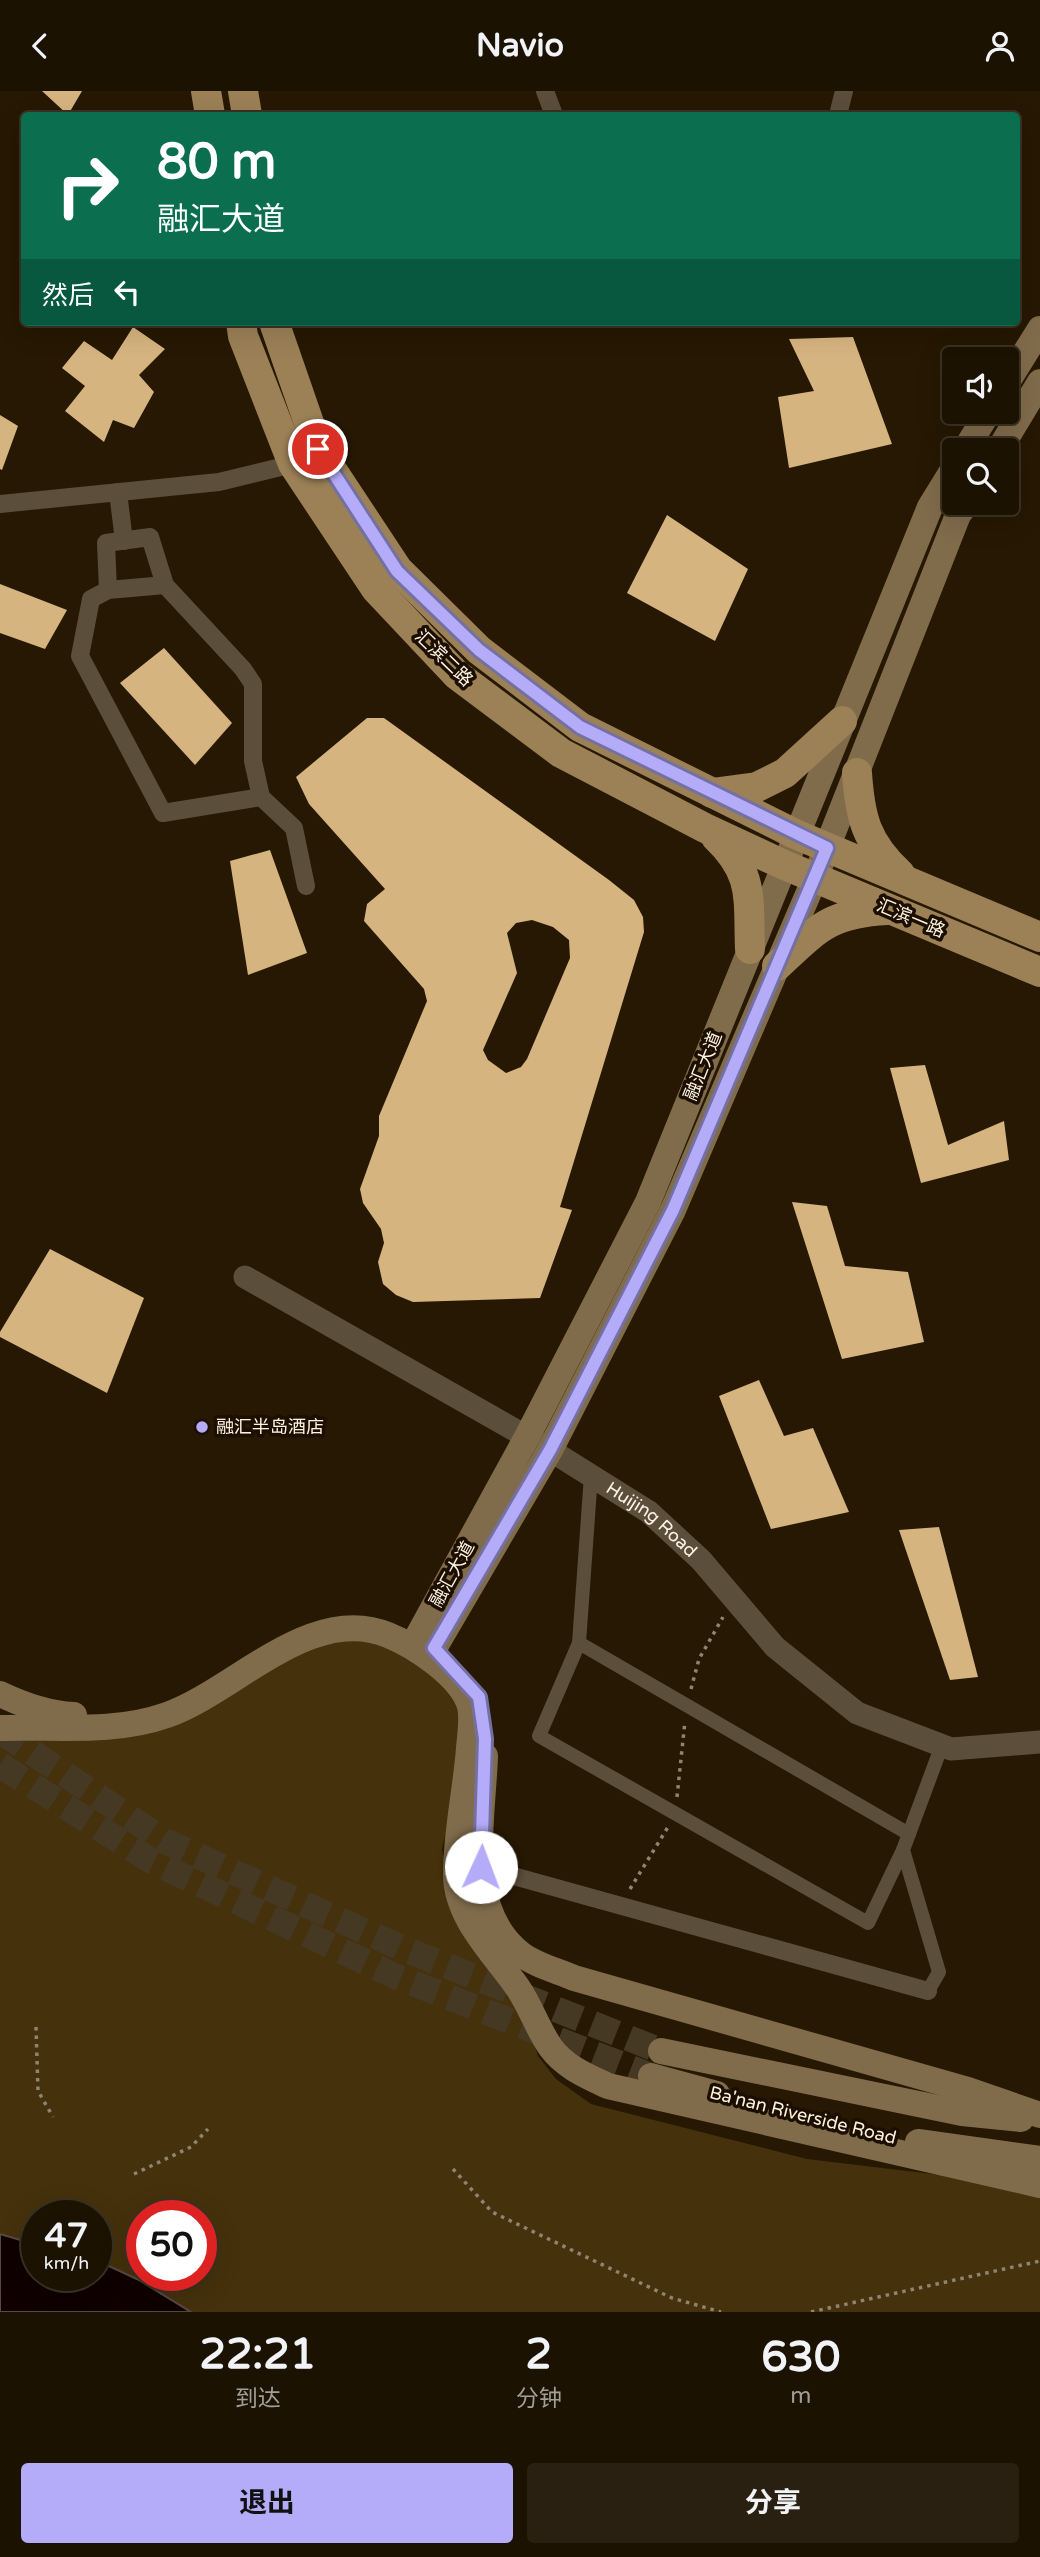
<!DOCTYPE html>
<html lang="zh">
<head>
<meta charset="utf-8">
<style>
	body { margin:0; font-family:"Varela Round","Noto Sans SC",sans-serif; background:#292011; color:#f1f3f6; height:100vh; display:flex; flex-direction:column; font-size:26px; white-space:nowrap }
	* { box-sizing:border-box; margin:0 }
	p { font-size:23px; color:#a09e99 }
	.icon { flex:none; width:38px; height:38px; fill:none; stroke:currentColor; stroke-width:2; stroke-linecap:round; stroke-linejoin:round }
	.map { position:relative; height:2221px; overflow:hidden }
	.details { display:flex; flex-direction:column; background:#1c1202; flex:1 }
	.details>* { flex:none }
	.top-card { position:absolute; left:21px; top:21px; width:999px; height:214px; border-radius:7px; box-shadow:0 7px 28px #0002,0 0 0 2px #3a3224; background:#0b6e4f; color:#fff; overflow:hidden }
	.fabs { position:absolute; left:942px; top:256px; display:grid; gap:14px }
	.fabs a { display:grid; place-items:center; width:77px; height:77px; border-radius:7px; background:#1c1202; box-shadow:0 7px 28px #0002,0 0 0 2px #3a3224; font-size:35px }
	.speed { position:absolute; left:21px; top:2109px; display:flex; gap:14px; font-size:35px; font-weight:700; text-align:center }
	.speed>* { display:grid; place-content:center; width:91px; height:91px; border-radius:50%; background:#1c1202; box-shadow:0 7px 28px #0002,0 0 0 2px #3a3224; line-height:1 }
	.speed small { font-size:18px; font-weight:400 }
	.speed .limit { border:10px solid #d22; background:#fff; color:#111 }
	.pin { position:absolute; display:grid; place-items:center; width:60px; height:60px; color:#fff; margin:-30px; border:4px solid #fff; border-radius:50%; box-shadow:0 2px 7px #0007 }
	.me { position:absolute; width:77px; margin:-38px; rotate:2deg; stroke-linejoin:round; filter:drop-shadow(0 0 5px #0008) }
	.turn { display:flex; align-items:center; gap:24px; height:147px; padding:0 21px; font-size:32px }
	.turn .icon { width:91px; height:91px; stroke-width:2.5 }
	.turn b { display:block; font-size:49px; line-height:60px }
	.then { display:flex; align-items:center; height:66px; padding:0 21px; background:#0003; gap:14px; font-size:26px }
	.eta { display:flex; justify-content:space-evenly; align-items:center; height:119px; text-align:center }
	.eta b { font-size:42px; font-weight:700; line-height:49px }
	.action { display:flex; gap:14px; margin-top:auto; padding:14px 21px }
	.action a { flex:1; height:80px; border-radius:7px; background:#b4acf9; color:#111; font-size:28px; font-weight:700; line-height:80px; text-align:center }
	.action a+a { background:#292011; color:#f1f3f6 }
	header { display:flex; justify-content:space-between; align-items:center; height:91px; padding:0 21px; background:#1c1202; font-size:32px; font-weight:700 }
	.map>svg:first-child { display:block }
	.green { fill:#45310c; fill-rule:evenodd }
	.water { fill:#100000; stroke:#574945; stroke-width:2 }
	.building { fill:#d6b480; fill-rule:evenodd }
	.lines { fill:none; stroke-linecap:round; stroke-linejoin:round }
	.secondary-tunnel { stroke:#463924; stroke-width:26; stroke-dasharray:26 13; stroke-linecap:butt }
	.path { stroke:#8f8371; stroke-width:3.5; stroke-dasharray:3.5 5; stroke-linecap:butt }
	.pedestrian { stroke:#5b4e3a; stroke-width:14 }
	.minor { stroke:#5b4e3a; stroke-width:18 }
	.tertiary { stroke:#5b4e3a; stroke-width:23 }
	.secondary { stroke:#806b4b; stroke-width:26 }
	.primary { stroke:#9c8157; stroke-width:30 }
	.route-casing { stroke:#7570a2; stroke-width:18 }
	.route { stroke:#b4acf9; stroke-width:12 }
	.poi-dot { fill:#b4acf9; stroke:#1c0f00; stroke-width:2.5 }
	.labels { text-anchor:middle; dominant-baseline:central; stroke-width:7; stroke-linejoin:round; paint-order:stroke }
	.street-label { font-size:18px; fill:#fdf3e5; stroke:#1c0f00 }
	.poi-label { font-size:18px; fill:#fdf3e5; stroke:#1c0f00; text-anchor:start }
</style>
</head>
<body>
<header><svg class="icon" aria-label="back" viewBox="0 0 24 24"><path d="M15 5l-7 7 7 7"/></svg>Navio<svg class="icon" aria-label="person" viewBox="0 0 24 24"><circle cx="12" cy="8" r="4"/><path d="M4 21q1-7 8-7t8 7"/></svg></header>
<div class="map">
<svg width="1040" height="2221" viewBox="0 0 1040 2221">
	<rect width="100%" height="100%" fill="#261802"/>
	<path class="green" d="M381,1547l57,35 28,46 -2,45 -22,85 9,37 72,122 15,48 18,23 35,25 216,55 233,28v125h-849l-95,-52v-45h-59v30l-37,-11v-514l84,15 205,-80 41,-12zM142,2124h59v60h-59z"/>
	<polygon class="water" points="0,2143 37,2154 37,2184 96,2184 96,2169 139,2189 191,2221 0,2221"/>
	<g class="building">
		<polygon points="42,0 82,0 68,24"/>
		<polygon points="133,236 165,258 139,284 154,301 134,337 113,329 104,351 65,320 85,295 62,277 84,250 112,269"/>
		<polygon points="853,246 892,353 789,377 778,306 814,300 789,248"/>
		<polygon points="0,324 18,335 2,379 0,378"/>
		<polygon points="667,424 748,478 715,550 627,502"/>
		<polygon points="0,493 67,519 45,558 0,542"/>
		<polygon points="164,557 232,632 195,674 120,592"/>
		<path d="M367,627h17l225,162 25,20 9,17 1,15 -84,275 12,3 -32,88 -127,4 -17,-7 -13,-11 -5,-22 6,-19 -3,-14 -18,-26 -3,-14 19,-53v-20l48,-115 -3,-12 -60,-68 3,-17 18,-15 -76,-85 -13,-27zM532,829l21,7 16,13 1,18 -43,101 -6,8 -15,6 -18,-13 -5,-10 34,-77 -10,-40 9,-10z"/>
		<polygon points="270,759 307,862 248,884 230,770"/>
		<polygon points="925,974 948,1054 1004,1030 1009,1069 921,1092 890,977"/>
		<polygon points="792,1111 827,1115 845,1175 908,1181 924,1251 842,1268"/>
		<polygon points="50,1158 144,1207 107,1302 0,1246 0,1241"/>
		<polygon points="759,1289 784,1345 813,1337 849,1421 771,1438 719,1305"/>
		<polygon points="939,1436 978,1586 950,1589 899,1439"/>
	</g>
	<g class="lines">
		<g class="secondary-tunnel">
			<polyline points="0,1640 165,1750 402,1857 661,1960"/>
			<polyline points="0,1674 153,1771 397,1886 651,1985"/>
		</g>
		<g class="path">
			<polyline points="691,1598 699,1568 723,1526"/>
			<polyline points="677,1706 685,1630"/>
			<polyline points="630,1798 668,1736"/>
			<polyline points="36,1936 38,2000 53,2026"/>
			<polyline points="453,2078 492,2121 672,2207 721,2221"/>
			<polyline points="134,2083 191,2056 208,2038"/>
			<polyline points="811,2221 1040,2170"/>
		</g>
		<g class="pedestrian">
			<polyline points="579,1552 591,1384"/>
			<polyline points="903,1759 868,1832 539,1645 579,1552 909,1743"/>
			<polyline points="928,1900 939,1881 903,1759 942,1654"/>
		</g>
		<g class="minor">
			<polyline points="545,0 554,24"/>
			<polyline points="838,24 844,0"/>
			<polyline points="118,401 124,450"/>
			<polyline points="0,413 219,391 293,373"/>
			<polyline points="165,494 108,499 91,508 80,565 163,722 261,706"/>
			<polyline points="108,499 106,452 150,446 165,494 243,578 253,593 253,670 261,706 294,737 306,795"/>
			<polyline points="481,1776 928,1900"/>
		</g>
		<path class="tertiary" id="s1" d="M245,1186l305,173 99,62 52,48 74,87 82,66 94,36 89,-7"/>
		<g class="secondary">
			<polyline points="1006,293 1040,238"/>
			<polyline points="965,359 989,320"/>
			<polyline points="999,359 1040,291"/>
			<polyline points="413,1554 527,1346 648,1111 930,416 954,377"/>
			<polyline points="429,1566 550,1359 673,1119 815,787 958,424 967,411"/>
			<path d="M0,1603c23,11 48,20 74,21"/>
			<path d="M0,1637c56,-2 113,6 167,-13 68,-24 144,-112 221,-80 27,11 73,41 82,71 3,12 0,30 -1,42 -3,41 -13,84 -13,126 0,45 39,80 62,114 13,19 20,42 33,60 14,19 36,28 57,38l432,99"/>
			<path d="M485,1665c-2,63 -22,154 36,198 14,11 37,17 53,24l394,112 72,25"/>
			<polyline points="661,1960 962,2022 1021,2028"/>
			<polyline points="651,1985 717,2003"/>
			<polyline points="918,2051 1040,2068"/>
		</g>
		<g class="primary">
			<polyline points="206,0 210,24"/>
			<polyline points="243,0 247,24"/>
			<polyline points="241,231 243,245 293,373 376,498 457,584 561,662 705,737 782,773 1040,881"/>
			<polyline points="274,231 318,358 398,479 479,559 580,636 795,743 1040,846"/>
			<path d="M857,682c3,45 9,69 43,101"/>
			<polyline points="712,702 757,696 785,682 842,630"/>
			<path d="M716,746c39,37 32,62 34,112"/>
			<path d="M777,875c40,-37 52,-53 110,-56"/>
		</g>
	</g>
	<g class="lines">
		<g class="route-casing">
			<polyline id="route" points="318,358 397,480 479,559 580,636 827,757 673,1119 550,1359 434,1557 479,1606 485,1648 481,1776"/>
		</g>
		<use href="#route" class="route"/>
	</g>
	<circle class="poi-dot" cx="202" cy="1336" r="7"/>
	<g class="labels">
		<g class="street-label">
			<text transform="translate(444 567) rotate(44)">汇滨二路</text>
			<text transform="translate(911 827) rotate(23)">汇滨一路</text>
			<text transform="translate(703 975) rotate(-68)">融汇大道</text>
			<text stroke="none"><textPath href="#s1" startOffset="474">Huijing Road</textPath></text>
			<text transform="translate(452 1483) rotate(-61)">融汇大道</text>
			<text transform="translate(803 2024) rotate(14)">Ba'nan Riverside Road</text>
		</g>
		<g class="poi-label">
			<text x="216" y="1336">融汇半岛酒店</text>
		</g>
	</g>
</svg>
<div class="fabs">
<a><svg class="icon" aria-label="sound" viewBox="0 0 24 24"><path d="M4 9h4l5-4v14l-5-4H4zM17 9q2 3 0 6"/></svg></a>
<a><svg class="icon" aria-label="search" viewBox="0 0 24 24"><circle cx="10" cy="10" r="6"/><path d="M15 15l6 6"/></svg></a>
</div>
<div class="speed"><div>47<small>km/h</small></div><div class="limit">50</div></div>
<div class="pin" style="left:318px;top:358px;background:#d93025"><svg class="icon" aria-label="arrive" viewBox="0 0 24 24"><path d="M6 21V4h12l-3 4 3 4H6"/></svg></div>
<svg class="me" style="left:481px;top:1776px" viewBox="-20 -20 40 40"><circle r="19" fill="#fff"/><path d="M0-13L10 11 0 6-10 11z" fill="#b4acf9"/></svg>
<div class="top-card">
<div class="turn"><svg class="icon" aria-label="right" viewBox="0 0 24 24"><path d="M7 20v-9h11M14 6l5 5-5 5"/></svg><div><b>80 m</b>融汇大道</div></div>
<div class="then">然后<svg class="icon" aria-label="left" viewBox="0 0 24 24"><path d="M17 20v-9H6M10 6l-5 5 5 5"/></svg></div>
</div>
</div>
<section class="details">
<div class="eta">
<div><b>22:21</b><p>到达</p></div>
<div><b>2</b><p>分钟</p></div>
<div><b>630</b><p>m</p></div>
</div>
<div class="action"><a>退出</a><a>分享</a></div>
</section>
</body>
</html>
